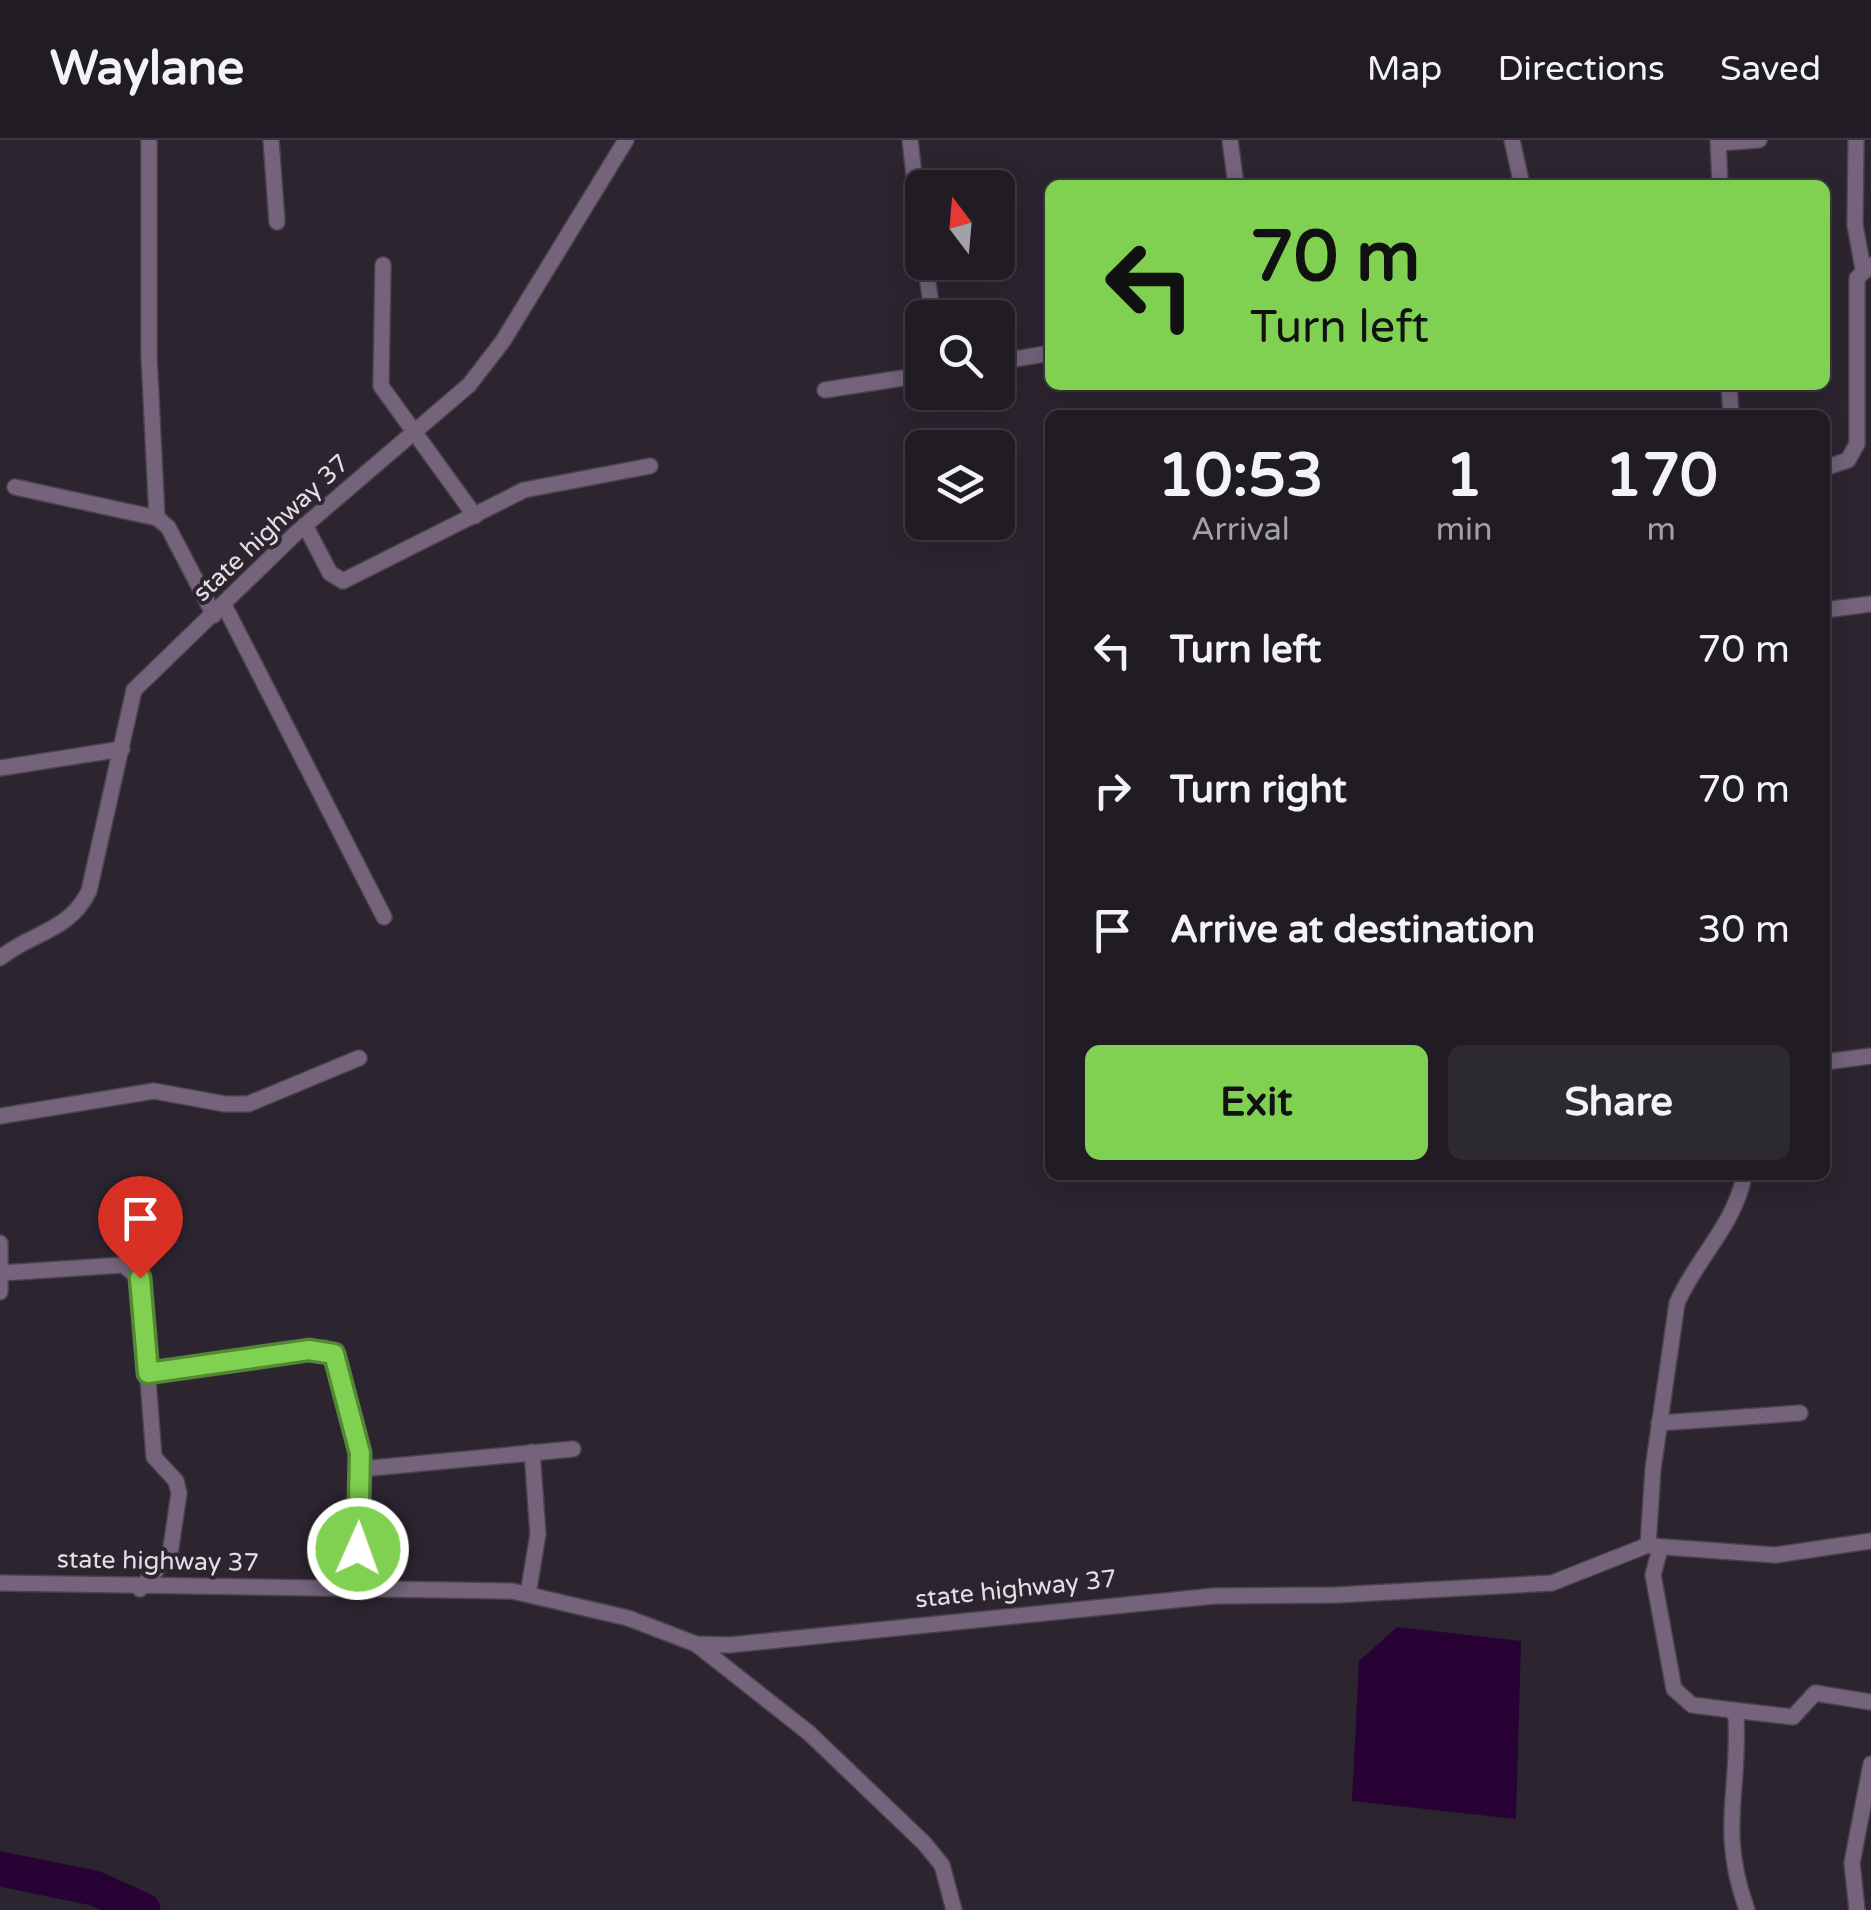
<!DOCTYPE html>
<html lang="en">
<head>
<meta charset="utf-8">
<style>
	body { margin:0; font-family:"Varela Round",sans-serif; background:#2d2931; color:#f1f3f6; height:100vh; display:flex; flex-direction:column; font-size:38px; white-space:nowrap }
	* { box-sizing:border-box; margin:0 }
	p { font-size:32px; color:#a2a1a6 }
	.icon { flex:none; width:55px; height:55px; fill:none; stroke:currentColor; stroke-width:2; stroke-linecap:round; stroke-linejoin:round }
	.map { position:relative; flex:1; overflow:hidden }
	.drawer { position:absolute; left:1045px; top:270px; width:785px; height:770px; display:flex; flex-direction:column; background:#211c24; border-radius:15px; box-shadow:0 5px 25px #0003,0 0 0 2px #3e3a41 }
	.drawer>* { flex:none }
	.hud { position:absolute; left:1045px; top:40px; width:785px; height:210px; border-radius:15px; box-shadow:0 5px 25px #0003,0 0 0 2px #3e3a41; background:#80d051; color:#111; overflow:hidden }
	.needle { width:65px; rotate:344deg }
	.controls { position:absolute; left:905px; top:30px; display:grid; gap:20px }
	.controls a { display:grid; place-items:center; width:110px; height:110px; border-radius:15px; background:#211c24; box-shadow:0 5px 25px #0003,0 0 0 2px #3e3a41; font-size:50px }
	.pin { position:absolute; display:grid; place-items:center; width:85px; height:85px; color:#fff; margin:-102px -42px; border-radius:50% 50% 50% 0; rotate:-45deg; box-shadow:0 0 10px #0007 }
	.pin .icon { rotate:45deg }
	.me { position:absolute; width:110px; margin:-55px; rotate:2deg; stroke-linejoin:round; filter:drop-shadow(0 0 8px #0008) }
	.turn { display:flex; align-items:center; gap:35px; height:210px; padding:0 40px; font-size:45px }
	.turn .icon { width:130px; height:130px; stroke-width:2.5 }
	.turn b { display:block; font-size:70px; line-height:85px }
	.eta { display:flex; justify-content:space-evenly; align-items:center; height:170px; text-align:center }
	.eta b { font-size:60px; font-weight:800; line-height:70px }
	.cta { display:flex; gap:20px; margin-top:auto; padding:20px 40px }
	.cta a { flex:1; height:115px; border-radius:15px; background:#80d051; color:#111; font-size:40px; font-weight:800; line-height:115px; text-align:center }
	.cta a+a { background:#2d2931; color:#f1f3f6 }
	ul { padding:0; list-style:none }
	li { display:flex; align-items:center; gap:30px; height:140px; padding:0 40px }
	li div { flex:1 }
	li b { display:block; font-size:38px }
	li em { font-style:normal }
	header { display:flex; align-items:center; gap:60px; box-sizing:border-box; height:140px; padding:0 50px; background:#211c24; border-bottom:2px solid #3e3a41 }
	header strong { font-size:48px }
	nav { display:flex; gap:55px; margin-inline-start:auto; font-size:35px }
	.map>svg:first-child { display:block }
	.water { fill:#280235 }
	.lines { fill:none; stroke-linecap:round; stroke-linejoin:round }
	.river { stroke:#280235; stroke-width:35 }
	.street-casing { stroke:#49434d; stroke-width:18 }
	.street { stroke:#74637b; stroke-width:15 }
	.route-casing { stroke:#538735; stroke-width:25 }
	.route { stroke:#80d051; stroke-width:18 }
	.labels { text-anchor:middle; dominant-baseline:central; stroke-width:8; stroke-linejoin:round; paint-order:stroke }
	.street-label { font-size:25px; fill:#e3dee5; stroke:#2c2530 }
</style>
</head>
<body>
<header>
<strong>Waylane</strong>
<nav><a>Map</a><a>Directions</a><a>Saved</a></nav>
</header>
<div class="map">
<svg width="1871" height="1770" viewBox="0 0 1871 1770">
	<rect width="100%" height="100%" fill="#2c2530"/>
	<polygon class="water" points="1397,1487 1521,1501 1516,1679 1352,1661 1359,1521"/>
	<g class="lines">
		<polyline class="river" points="0,1729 94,1748 143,1770"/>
		<g class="street-casing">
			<g id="street">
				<polyline points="149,0 149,216 157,378"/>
				<polyline points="271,0 277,82"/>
				<polyline points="910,0 922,104"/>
				<polyline points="1230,0 1236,45"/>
				<polyline points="1512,0 1522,45"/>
				<polyline points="1718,0 1720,45"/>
				<polyline points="1856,0 1855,85 1863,129"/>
				<polyline points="1719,3 1759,0"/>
				<polyline points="925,122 933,178"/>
				<polyline points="383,125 381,246 475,376"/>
				<polyline points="998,222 1050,213"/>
				<polyline points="1729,245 1731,275"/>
				<polyline points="825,250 922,235"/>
				<polyline points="1825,328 1848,320 1857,304 1857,138 1871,125"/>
				<polyline points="15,347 157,378 168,387 214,475"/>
				<polyline points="305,385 330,433 343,441 524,350 650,326"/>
				<polyline points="224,465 384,777"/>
				<polyline points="1825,470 1871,464"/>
				<polyline points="0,628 122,609"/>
				<path d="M0,818c32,-26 69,-26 89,-67l45,-201 161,-156 174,-149 34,-44 123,-201"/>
				<polyline points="1825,922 1871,916"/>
				<polyline points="0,976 154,951 225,964 248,964 359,918"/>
				<polyline points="0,1103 0,1152"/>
				<polyline points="2,1133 123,1125 140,1138 154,1317 176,1341 179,1353 170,1414 140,1449"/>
				<polyline points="148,1233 309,1210 324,1208 334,1214 361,1329 356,1449"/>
				<polyline points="1659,1283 1800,1273"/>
				<polyline points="361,1329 573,1309"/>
				<polyline points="1651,1406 1775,1415 1871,1401"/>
				<path d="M1660,1409l-7,26 21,114 18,16 40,5 4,7c4,77 -18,112 11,193"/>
				<path d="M0,1443l512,8 116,27 68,26 33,1 485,-49 122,-1 216,-12 96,-38 5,-76 24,-166c19,-44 59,-80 67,-128"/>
				<polyline points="528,1454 538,1394 532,1312"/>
				<polyline points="696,1504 809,1593 924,1703 942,1725 954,1770"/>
				<polyline points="1732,1570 1793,1577 1815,1553 1871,1562"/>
				<polyline points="1857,1770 1852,1723 1871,1624"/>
			</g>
		</g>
		<use href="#street" class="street"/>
	</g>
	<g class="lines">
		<g class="route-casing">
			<polyline id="route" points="140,1138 148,1233 309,1210 334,1214 360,1313 358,1409"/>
		</g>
		<use href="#route" class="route"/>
	</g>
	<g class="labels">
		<g class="street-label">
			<text transform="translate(271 388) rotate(-43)">state highway 37</text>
			<text transform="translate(158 1421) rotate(1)">state highway 37</text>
			<text transform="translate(1016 1449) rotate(-6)">state highway 37</text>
		</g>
	</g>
</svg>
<div class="controls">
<a><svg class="needle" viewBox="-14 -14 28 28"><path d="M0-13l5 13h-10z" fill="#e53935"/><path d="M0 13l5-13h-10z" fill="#a2a1a6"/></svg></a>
<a><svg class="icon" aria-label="search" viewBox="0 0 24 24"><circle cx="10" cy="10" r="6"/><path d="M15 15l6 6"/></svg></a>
<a><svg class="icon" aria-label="layers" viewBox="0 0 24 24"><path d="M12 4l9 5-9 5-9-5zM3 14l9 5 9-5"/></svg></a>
</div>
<div class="pin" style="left:140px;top:1138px;background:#d93025"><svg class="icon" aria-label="arrive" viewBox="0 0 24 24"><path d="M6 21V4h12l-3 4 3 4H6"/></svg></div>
<svg class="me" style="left:358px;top:1409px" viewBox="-20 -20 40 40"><circle r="17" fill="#80d051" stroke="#fff" stroke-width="3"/><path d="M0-11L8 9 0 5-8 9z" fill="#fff"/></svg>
<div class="hud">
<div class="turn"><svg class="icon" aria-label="left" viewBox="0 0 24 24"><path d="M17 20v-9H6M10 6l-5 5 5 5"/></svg><div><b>70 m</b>Turn left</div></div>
</div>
<section class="drawer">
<div class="eta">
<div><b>10:53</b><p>Arrival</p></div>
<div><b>1</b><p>min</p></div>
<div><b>170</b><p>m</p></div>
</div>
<ul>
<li><svg class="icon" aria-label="left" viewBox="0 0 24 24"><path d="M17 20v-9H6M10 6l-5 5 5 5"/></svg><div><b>Turn left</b></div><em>70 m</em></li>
<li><svg class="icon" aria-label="right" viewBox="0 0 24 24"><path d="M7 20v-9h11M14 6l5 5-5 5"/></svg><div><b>Turn right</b></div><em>70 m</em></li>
<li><svg class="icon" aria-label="arrive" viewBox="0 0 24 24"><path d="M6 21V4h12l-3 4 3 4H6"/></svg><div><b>Arrive at destination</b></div><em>30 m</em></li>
</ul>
<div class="cta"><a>Exit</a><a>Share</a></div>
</section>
</div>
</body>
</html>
